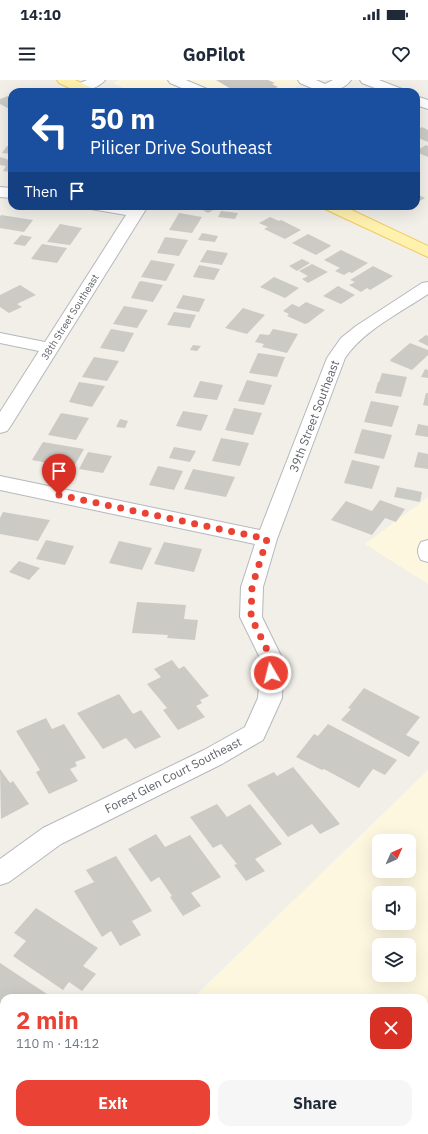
<!DOCTYPE html>
<html lang="en">
<head>
<meta charset="utf-8">
<style>
	body { margin:0; font-family:"IBM Plex Sans",sans-serif; background:#f6f6f7; color:#1f2937; height:100vh; display:flex; flex-direction:column; font-size:15px; white-space:nowrap }
	* { box-sizing:border-box; margin:0 }
	p { font-size:13px; color:#747a83 }
	.icon { flex:none; width:22px; height:22px; fill:none; stroke:currentColor; stroke-width:2; stroke-linecap:round; stroke-linejoin:round }
	.map { position:relative; flex:1; overflow:hidden }
	.details { position:absolute; left:0px; top:914px; width:428px; height:140px; display:flex; flex-direction:column; background:#fff; border-radius:12px 12px 0 0; box-shadow:0 4px 16px #0002 }
	.details>* { flex:none }
	.banner { position:absolute; left:8px; top:8px; width:412px; height:122px; border-radius:12px; box-shadow:0 4px 16px #0002; background:#1a4fa0; color:#fff; overflow:hidden }
	.needle { width:26px; rotate:45deg }
	.controls { position:absolute; left:372px; top:754px; display:grid; gap:8px }
	.controls a { display:grid; place-items:center; width:44px; height:44px; border-radius:8px; background:#fff; box-shadow:0 4px 16px #0002; font-size:20px }
	.pin { position:absolute; display:grid; place-items:center; width:34px; height:34px; color:#fff; margin:-41px -17px; border-radius:50% 50% 50% 0; rotate:-45deg; box-shadow:0 0 4px #0007 }
	.pin .icon { rotate:45deg }
	.me { position:absolute; width:44px; margin:-22px; rotate:352deg; stroke-linejoin:round; filter:drop-shadow(0 0 3px #0008) }
	.turn { display:flex; align-items:center; gap:14px; height:84px; padding:0 16px; font-size:18px }
	.turn .icon { width:52px; height:52px; stroke-width:2.5 }
	.turn b { display:block; font-size:28px; line-height:34px }
	.then { display:flex; align-items:center; height:38px; padding:0 16px; background:#0003; gap:8px; font-size:15px }
	.round { display:grid; place-items:center; flex:none; width:42px; height:42px; border-radius:12px; background:#f6f6f7 }
	.head { display:flex; align-items:center; justify-content:space-between; height:68px; padding:0 16px }
	h1 { font-size:24px; font-weight:700; line-height:30px; color:#ea4335 }
	.action { display:flex; gap:8px; margin-top:auto; padding:8px 16px }
	.action a { flex:1; height:46px; border-radius:12px; background:#ea4335; color:#fff; font-size:16px; font-weight:700; line-height:46px; text-align:center }
	.action a+a { background:#f6f6f7; color:#1f2937 }
	.status { display:flex; justify-content:space-between; align-items:center; height:28px; padding:0 20px; background:#fff; direction:ltr }
	.status svg { height:11px; fill:currentColor }
	header { display:flex; justify-content:space-between; align-items:center; height:52px; padding:0 16px; background:#fff; font-size:18px; font-weight:700 }
	.map>svg:first-child { display:block }
	.commercial { fill:#fef7e0; fill-rule:evenodd }
	.building { fill:#cccac5 }
	.lines { fill:none; stroke-linecap:round; stroke-linejoin:round }
	.minor-casing { stroke:#b5b8bc; stroke-width:2 }
	.major-casing { stroke:#f2c960; stroke-width:2 }
	.minor { fill:#fff; fill-rule:evenodd }
	.major { fill:#fff2af; fill-rule:evenodd }
	.route { stroke:#ea4335; stroke-width:7; stroke-dasharray:0 12.6 }
	.labels { text-anchor:middle; dominant-baseline:central; stroke-width:3; stroke-linejoin:round; paint-order:stroke }
	.far-street-label { font-size:10px; fill:#5f6368; stroke:#fff }
	.street-label { font-size:12px; fill:#5f6368; stroke:#fff }
</style>
</head>
<body>
<div class="status"><b>14:10</b><svg viewBox="0 0 49 12"><path d="M0 12V9h3v3zM5 12V6h3v6zM10 12V3h3v9zM15 12V0h3v12zM26 1h20v11H26zM47 4h2v5h-2z"/></svg></div>
<header><svg class="icon" aria-label="menu" viewBox="0 0 24 24"><path d="M4 6h16M4 12h16M4 18h16"/></svg>GoPilot<svg class="icon" aria-label="heart" viewBox="0 0 24 24"><path d="M12 20l-8-8c-3-5 5-10 8-4 3-6 11-1 8 4z"/></svg></header>
<div class="map">
<svg width="428" height="1054" viewBox="0 0 428 1054">
	<rect width="100%" height="100%" fill="#f1efe8"/>
	<g class="commercial">
		<polygon points="119,0 311,0 286,12 132,12 113,3"/>
		<polygon points="428,417 428,504 365,464"/>
		<path d="M428,690v364h-375l4,-4h367v-132h-231zM379,761h30v30h-30zM379,813h30v30h-30zM379,865h30v30h-30z"/>
	</g>
	<g class="building">
		<polygon points="216,0 268,0 275,3 272,4 278,7 267,12 236,12"/>
		<polygon points="8,16 12,18 12,35 7,32 11,30 0,24 0,19"/>
		<polygon points="422,47 428,50 428,62 416,57 416,51"/>
		<polygon points="426,65 428,66 428,77 416,72 416,71"/>
		<polygon points="7,66 12,66 11,74 2,73"/>
		<polygon points="0,77 12,81 12,92 3,91 6,86 0,85"/>
		<polygon points="416,114 425,118 416,123"/>
		<polygon points="195,126 221,126 208,133"/>
		<polygon points="221,131 238,133 235,139 218,137"/>
		<polygon points="179,133 202,137 192,153 169,150"/>
		<polygon points="1,135 33,140 24,152 0,148 0,137"/>
		<polygon points="270,137 279,141 281,140 301,150 285,159 264,149 268,147 259,143"/>
		<polygon points="60,144 82,148 70,165 47,162"/>
		<polygon points="202,153 218,156 215,162 198,160"/>
		<polygon points="308,154 330,165 331,166 316,175 292,163"/>
		<polygon points="21,155 32,157 25,166 13,164"/>
		<polygon points="165,157 188,160 179,176 157,173"/>
		<polygon points="42,164 67,168 57,183 31,179"/>
		<polygon points="207,170 228,173 222,185 200,182"/>
		<polygon points="341,170 368,183 352,193 349,192 344,195 335,191 340,188 324,180"/>
		<polygon points="302,179 310,183 297,191 289,186"/>
		<polygon points="151,180 175,184 166,201 141,197"/>
		<polygon points="312,184 328,192 308,203 302,199 308,196 299,191"/>
		<polygon points="199,185 220,189 214,200 193,197"/>
		<polygon points="373,186 393,196 370,210 367,208 361,212 349,205 355,202 350,200"/>
		<polygon points="274,197 299,208 285,218 260,207"/>
		<polygon points="141,201 163,205 153,222 131,218 139,202"/>
		<polygon points="20,205 36,215 17,224 22,227 9,233 0,227 0,215"/>
		<polygon points="338,206 355,215 341,224 323,216"/>
		<polygon points="183,215 205,219 199,232 176,228"/>
		<polygon points="306,222 325,230 308,243 305,244 287,236 289,234 283,231 292,224 299,227"/>
		<polygon points="124,226 148,230 137,248 113,244"/>
		<polygon points="243,228 265,235 247,254 225,248"/>
		<polygon points="174,232 196,235 190,248 167,245"/>
		<polygon points="111,249 134,253 124,272 100,268"/>
		<polygon points="273,249 298,254 287,273 262,267 264,264 255,262 260,254 269,255"/>
		<polygon points="426,255 428,256 428,266 418,261"/>
		<polygon points="410,263 428,270 428,275 412,290 390,281 391,280 390,280"/>
		<polygon points="193,265 201,266 197,271 190,270"/>
		<polygon points="258,273 285,277 277,297 249,293"/>
		<polygon points="94,277 119,281 107,301 82,297"/>
		<polygon points="425,289 428,290 428,298 421,297"/>
		<polygon points="382,293 407,297 401,317 375,313 378,302 379,302"/>
		<polygon points="247,300 272,305 264,325 238,321"/>
		<polygon points="200,301 223,305 217,320 193,317"/>
		<polygon points="79,302 105,306 92,327 69,322"/>
		<polygon points="426,313 428,313 428,326 423,325"/>
		<polygon points="371,321 399,326 392,347 364,342"/>
		<polygon points="234,328 262,333 253,355 225,350"/>
		<polygon points="183,331 208,335 201,351 176,346"/>
		<polygon points="61,333 89,338 76,360 48,355"/>
		<polygon points="120,339 128,341 125,348 116,347"/>
		<polygon points="418,344 428,346 428,357 415,355"/>
		<polygon points="362,349 392,355 384,379 354,373"/>
		<polygon points="221,358 249,363 240,386 212,381"/>
		<polygon points="43,362 84,369 73,388 32,380"/>
		<polygon points="174,367 196,371 190,382 169,378"/>
		<polygon points="88,372 112,376 103,393 79,389"/>
		<polygon points="418,372 428,374 428,389 414,387"/>
		<polygon points="352,380 380,386 372,409 344,403"/>
		<polygon points="158,386 183,391 174,410 149,405"/>
		<polygon points="193,389 235,397 226,417 184,409"/>
		<polygon points="397,407 422,412 420,422 394,417"/>
		<polygon points="380,420 405,429 396,442 385,438 372,455 331,440 346,421 372,431"/>
		<polygon points="3,432 50,440 38,461 0,454 0,438"/>
		<polygon points="46,460 74,466 65,485 36,479"/>
		<polygon points="119,461 152,468 142,490 109,483"/>
		<polygon points="164,462 202,469 194,492 154,484"/>
		<polygon points="19,481 40,488 29,500 9,492"/>
		<polygon points="137,522 186,525 184,539 198,540 195,560 167,558 168,555 132,553"/>
		<polygon points="172,580 179,589 184,586 209,616 200,620 202,623 196,626 205,637 178,650 163,630 167,628 147,604 161,597 154,589"/>
		<polygon points="364,608 420,637 406,655 420,662 409,677 341,640 351,629 348,628"/>
		<polygon points="119,614 133,634 141,630 161,657 135,669 126,658 103,669 77,633"/>
		<polygon points="46,638 52,649 64,644 86,678 75,682 77,686 70,689 78,701 49,714 36,692 40,690 16,651"/>
		<polygon points="328,644 397,680 385,695 373,689 359,708 324,689 322,690 296,677 314,654 318,656"/>
		<polygon points="293,687 340,744 320,754 312,744 288,757 247,705 274,692 277,696"/>
		<polygon points="0,689 10,703 13,701 29,724 1,739"/>
		<polygon points="217,724 227,737 250,724 282,764 255,779 265,791 246,801 234,785 237,784 221,764 213,768 190,737"/>
		<polygon points="156,754 165,767 190,755 221,797 191,813 201,826 183,836 170,817 172,816 159,797 151,802 128,769"/>
		<polygon points="116,776 152,831 132,841 141,855 120,866 111,851 102,857 74,811 94,802 86,790"/>
		<polygon points="36,828 98,868 83,886 96,894 82,911 69,902 63,910 13,876 26,861 14,853"/>
		<polygon points="0,883 53,918 4,918 4,957 0,954"/>
	</g>
	<g class="lines">
		<g class="minor-casing">
			<g id="minor">
				<path d="M87,0h18c-5,7 -21,13 -30,11l-2,-3 2,-3z"/>
				<polygon points="168,0 186,0 207,9 209,12 191,12 170,3"/>
				<path d="M298,0h18l9,4 8,-4h18c-8,12 -26,12 -39,12l2,-3 -14,-6z"/>
				<polygon points="360,0 379,0 402,9 404,12 385,12 362,3"/>
				<polygon points="416,16 428,20 428,29 416,25"/>
				<polygon points="0,107 12,108 12,118 0,117"/>
				<polygon points="88,126 148,126 10,347 7,351 0,353 0,332 39,271 0,263 0,253 45,262 126,135 91,129"/>
				<path d="M428,202v12c-28,19 -64,36 -83,64l-68,181 -14,48 -1,30 21,43 -1,38 -19,42 -41,24 -161,80 -52,38 -9,3v-26l43,-31 161,-78 41,-23 13,-29 3,-38 -21,-43 1,-30 14,-43 -255,-54v-14l260,54 67,-172 14,-20 15,-12 66,-43z"/>
				<path d="M428,460v22l-7,-2c-4,-7 -4,-11 0,-18z"/>
			</g>
		</g>
		<g class="major-casing">
			<g id="major">
				<polygon points="57,0 75,0 94,9 96,12 78,12 59,3"/>
				<polygon points="322,126 343,126 428,166 428,177 325,129"/>
			</g>
		</g>
		<use href="#minor" class="minor"/>
		<use href="#major" class="major"/>
	</g>
	<g class="lines">
		<polyline class="route" points="59,415 267,459 252,507 251,537 272,580 271,593"/>
	</g>
	<g class="labels">
		<g class="far-street-label">
			<text transform="translate(70 237) rotate(-58)">38th Street Southeast</text>
		</g>
		<g class="street-label">
			<text transform="translate(314 336) rotate(-69)">39th Street Southeast</text>
			<text transform="translate(173 695) rotate(-27)">Forest Glen Court Southeast</text>
		</g>
	</g>
</svg>
<div class="controls">
<a><svg class="needle" viewBox="-14 -14 28 28"><path d="M0-13l5 13h-10z" fill="#e53935"/><path d="M0 13l5-13h-10z" fill="#747a83"/></svg></a>
<a><svg class="icon" aria-label="sound" viewBox="0 0 24 24"><path d="M4 9h4l5-4v14l-5-4H4zM17 9q2 3 0 6"/></svg></a>
<a><svg class="icon" aria-label="layers" viewBox="0 0 24 24"><path d="M12 4l9 5-9 5-9-5zM3 14l9 5 9-5"/></svg></a>
</div>
<div class="pin" style="left:59px;top:415px;background:#d93025"><svg class="icon" aria-label="arrive" viewBox="0 0 24 24"><path d="M6 21V4h12l-3 4 3 4H6"/></svg></div>
<svg class="me" style="left:271px;top:593px" viewBox="-20 -20 40 40"><circle r="17" fill="#ea4335" stroke="#fff" stroke-width="3"/><path d="M0-11L8 9 0 5-8 9z" fill="#fff"/></svg>
<div class="banner">
<div class="turn"><svg class="icon" aria-label="left" viewBox="0 0 24 24"><path d="M17 20v-9H6M10 6l-5 5 5 5"/></svg><div><b>50 m</b>Pilicer Drive Southeast</div></div>
<div class="then">Then<svg class="icon" aria-label="arrive" viewBox="0 0 24 24"><path d="M6 21V4h12l-3 4 3 4H6"/></svg></div>
</div>
<section class="details">
<div class="head"><div><h1>2 min</h1><p>110 m · 14:12</p></div><a class="round" style="background:#d93025;color:#fff"><svg class="icon" aria-label="close" viewBox="0 0 24 24"><path d="M6 6l12 12M18 6L6 18"/></svg></a></div>
<div class="action"><a>Exit</a><a>Share</a></div>
</section>
</div>
</body>
</html>
